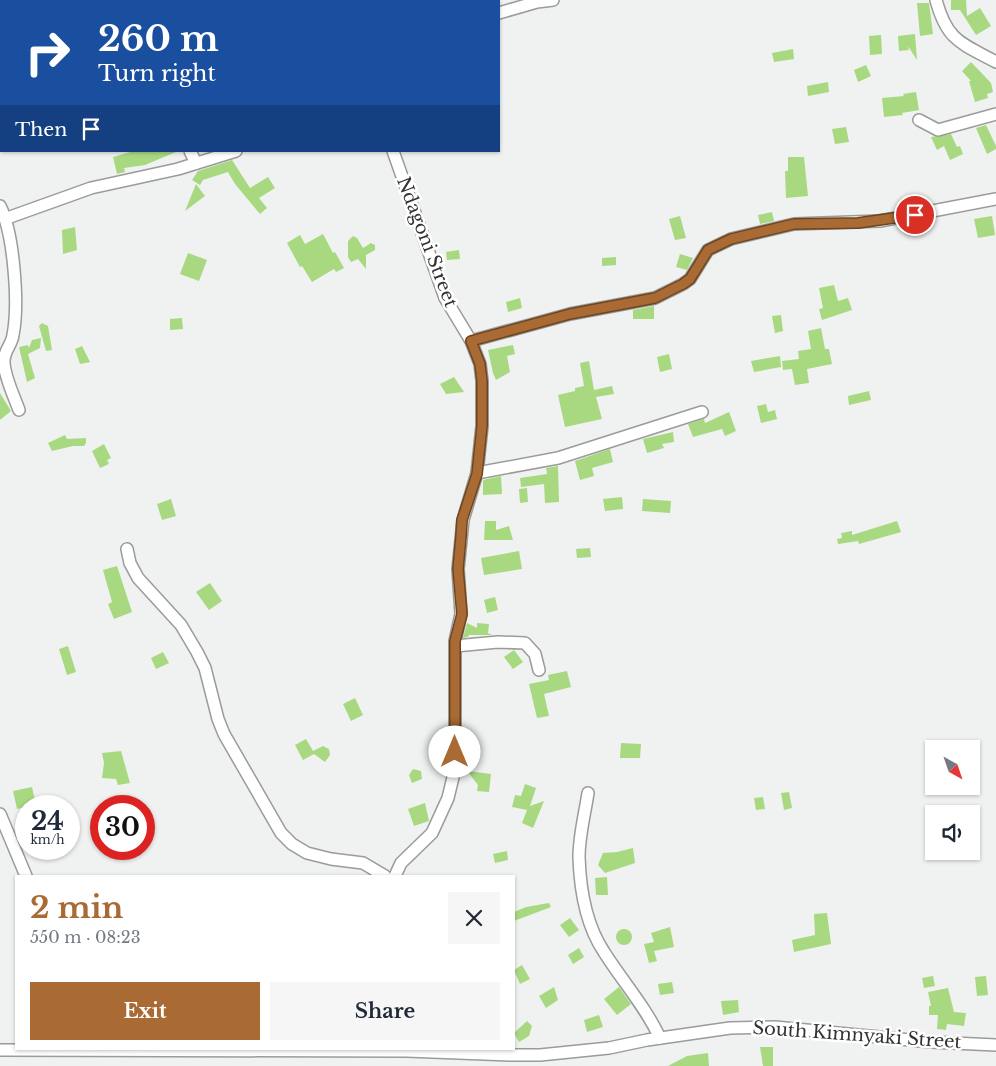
<!DOCTYPE html>
<html lang="en">
<head>
<meta charset="utf-8">
<style>
	body { margin:0; font-family:"Libre Baskerville",serif; background:#f6f6f7; color:#1f2937; height:100vh; display:flex; flex-direction:column; font-size:19px; white-space:nowrap }
	* { box-sizing:border-box; margin:0 }
	p { font-size:16px; color:#747a83 }
	.icon { flex:none; width:28px; height:28px; fill:none; stroke:currentColor; stroke-width:2; stroke-linecap:round; stroke-linejoin:round }
	.map { position:relative; flex:1; overflow:hidden }
	.details { position:absolute; left:15px; top:875px; width:500px; height:175px; display:flex; flex-direction:column; background:#fff; border-radius:0px; box-shadow:0 1px 4px #0004 }
	.details>* { flex:none }
	.hud { position:absolute; left:0px; top:0px; width:500px; height:152px; box-shadow:0 1px 4px #0004; background:#1a4fa0; color:#fff; overflow:hidden }
	.needle { width:32px; rotate:140deg }
	.buttons { position:absolute; left:925px; top:740px; display:grid; gap:10px }
	.buttons a { display:grid; place-items:center; width:55px; height:55px; border-radius:0px; background:#fff; box-shadow:0 1px 4px #0004; font-size:25px }
	.speed { position:absolute; left:15px; top:795px; display:flex; gap:10px; font-size:25px; font-weight:700; text-align:center }
	.speed>* { display:grid; place-content:center; width:65px; height:65px; border-radius:50%; background:#fff; box-shadow:0 1px 4px #0004; line-height:1 }
	.speed small { font-size:12px; font-weight:400 }
	.speed .limit { border:8px solid #d22; background:#fff; color:#111 }
	.pin { position:absolute; display:grid; place-items:center; width:42px; height:42px; color:#fff; margin:-21px; border:2px solid #fff; border-radius:50%; box-shadow:0 1px 5px #0007 }
	.me { position:absolute; width:55px; margin:-28px; rotate:0deg; stroke-linejoin:round; filter:drop-shadow(0 0 4px #0008) }
	.turn { display:flex; align-items:center; gap:18px; height:105px; padding:0 15px; font-size:22px }
	.turn .icon { width:65px; height:65px; stroke-width:2.5 }
	.turn b { display:block; font-size:35px; line-height:42px }
	.then { display:flex; align-items:center; height:48px; padding:0 15px; background:#0003; gap:10px; font-size:19px }
	.round { display:grid; place-items:center; flex:none; width:52px; height:52px; border-radius:0px; background:#f6f6f7 }
	.summary { display:flex; align-items:center; justify-content:space-between; height:85px; padding:0 15px }
	h1 { font-size:30px; font-weight:700; line-height:38px; color:#aa6a33 }
	.cta { display:flex; gap:10px; margin-top:auto; padding:10px 15px }
	.cta a { flex:1; height:58px; border-radius:0px; background:#aa6a33; color:#fff; font-size:20px; font-weight:700; line-height:58px; text-align:center }
	.cta a+a { background:#f6f6f7; color:#1f2937 }
	.map>svg:first-child { display:block }
	.building { fill:#a8d981 }
	.lines { fill:none; stroke-linecap:round; stroke-linejoin:round }
	.minor-casing { stroke:#999c99; stroke-width:14 }
	.minor { stroke:#fff; stroke-width:11 }
	.route-casing { stroke:#6e4521; stroke-width:12 }
	.route { stroke:#aa6a33; stroke-width:9 }
	.labels { text-anchor:middle; dominant-baseline:central; stroke-width:5; stroke-linejoin:round; paint-order:stroke }
	.street-label { font-size:18px; fill:#323332; stroke:#fff }
</style>
</head>
<body>
<div class="map">
<svg width="996" height="1066" viewBox="0 0 996 1066">
	<rect width="100%" height="100%" fill="#eff2f0"/>
	<g class="building">
		<polygon points="951,0 966,0 967,16 980,8 991,26 976,35 960,10 951,10"/>
		<polygon points="917,3 929,3 933,34 920,36"/>
		<polygon points="915,34 917,60 908,46 909,50 899,51 898,36"/>
		<polygon points="881,35 882,54 870,55 869,36"/>
		<polygon points="793,49 794,59 774,62 772,53"/>
		<polygon points="971,62 991,83 993,92 987,94 988,98 975,102 969,81 971,81 962,71"/>
		<polygon points="866,65 871,76 858,82 854,70"/>
		<polygon points="828,82 829,92 808,96 807,86"/>
		<polygon points="916,92 919,110 902,113 903,115 884,117 882,98 904,96 903,94"/>
		<polygon points="986,125 996,146 996,149 987,154 976,128"/>
		<polygon points="846,127 849,142 835,144 832,129"/>
		<polygon points="951,134 957,147 960,146 963,154 950,160 944,146 937,150 931,137"/>
		<polygon points="134,151 176,151 176,152 145,165 124,168 125,172 117,174 113,157"/>
		<polygon points="788,157 804,157 808,196 786,198 785,171 788,171"/>
		<polygon points="232,160 250,188 268,177 275,188 259,198 267,208 260,214 235,184 228,172 203,180 200,185 192,180 198,171"/>
		<polygon points="196,184 205,196 185,211"/>
		<polygon points="772,212 774,221 760,224 758,215"/>
		<polygon points="680,216 686,238 675,240 669,219"/>
		<polygon points="992,216 995,235 978,238 974,219"/>
		<polygon points="75,227 77,250 63,254 62,230"/>
		<polygon points="323,234 333,253 335,252 344,268 336,272 334,269 312,282 302,266 300,267 287,243 300,235 305,244"/>
		<polygon points="353,236 357,238 363,248 371,243 375,245 375,250 366,255 366,269 358,259 351,262 348,257 348,241"/>
		<polygon points="459,250 460,259 447,260 446,252"/>
		<polygon points="188,253 207,260 199,281 180,274"/>
		<polygon points="680,254 693,258 687,270 676,267"/>
		<polygon points="616,257 616,265 602,266 602,258"/>
		<polygon points="834,285 838,301 848,298 852,310 822,320 819,309 823,308 819,288"/>
		<polygon points="520,298 522,308 508,312 506,302"/>
		<polygon points="654,306 654,319 633,319 633,310"/>
		<polygon points="781,315 783,331 775,333 772,316"/>
		<polygon points="182,318 183,329 170,330 170,319"/>
		<polygon points="42,323 48,326 52,350 46,351 39,326"/>
		<polygon points="821,328 825,349 829,349 832,364 807,369 809,383 795,385 792,369 783,370 782,361 799,359 798,351 811,349 808,331"/>
		<polygon points="41,338 40,348 28,354 35,378 27,382 19,347 28,345 29,348 32,340"/>
		<polygon points="513,345 515,354 507,356 510,372 496,380 493,373 488,350"/>
		<polygon points="82,346 90,362 80,364 75,349"/>
		<polygon points="669,354 672,369 660,372 657,357"/>
		<polygon points="780,356 781,367 754,372 751,361"/>
		<polygon points="589,361 594,390 612,386 614,394 596,397 602,419 565,427 558,395 575,391 575,388 584,386 580,363"/>
		<polygon points="454,377 464,392 446,394 440,384"/>
		<polygon points="869,391 871,400 849,405 848,396"/>
		<polygon points="0,393 11,411 0,420"/>
		<polygon points="766,404 768,412 775,410 777,419 761,423 757,406"/>
		<polygon points="729,412 736,431 725,436 722,429 693,437 688,424 704,419 705,423"/>
		<polygon points="673,432 674,442 662,444 664,448 647,453 643,439"/>
		<polygon points="65,435 67,439 86,438 86,443 84,446 73,446 52,451 48,443"/>
		<polygon points="104,444 111,458 107,460 109,464 100,468 92,451"/>
		<polygon points="610,449 613,462 592,468 594,476 580,480 575,461"/>
		<polygon points="558,466 559,502 545,503 544,484 521,487 520,478 547,474 546,468"/>
		<polygon points="501,476 502,494 483,495 483,480"/>
		<polygon points="527,488 528,502 520,503 519,489"/>
		<polygon points="622,497 623,509 605,511 603,499"/>
		<polygon points="171,499 176,516 162,520 157,504"/>
		<polygon points="643,499 671,501 670,513 642,511"/>
		<polygon points="485,521 496,521 496,530 509,526 513,540 484,540"/>
		<polygon points="897,521 901,532 859,544 858,541 838,544 837,539 842,538 841,533 852,531 852,535"/>
		<polygon points="590,548 591,557 577,558 576,549"/>
		<polygon points="519,551 522,569 484,575 481,558"/>
		<polygon points="117,566 132,612 114,619 108,604 112,602 103,570"/>
		<polygon points="210,583 222,601 209,610 196,592"/>
		<polygon points="495,597 498,610 487,613 484,600"/>
		<polygon points="467,623 477,628 477,623 489,624 488,633 492,635 469,635 468,637 463,638"/>
		<polygon points="68,646 76,672 67,675 59,649"/>
		<polygon points="514,650 523,662 513,669 504,657"/>
		<polygon points="163,652 169,663 156,669 151,658"/>
		<polygon points="567,671 571,687 544,694 549,716 537,718 529,684 549,680 548,675"/>
		<polygon points="355,698 363,715 351,721 343,704"/>
		<polygon points="306,739 313,751 323,746 329,749 330,755 325,762 314,754 303,760 295,745"/>
		<polygon points="621,743 641,744 640,758 620,758"/>
		<polygon points="121,751 130,783 118,785 116,779 102,778 104,763 102,753"/>
		<polygon points="413,769 421,771 422,779 412,783 409,775"/>
		<polygon points="467,771 491,774 489,792 477,791 478,785"/>
		<polygon points="525,784 536,788 530,806 544,801 533,828 522,823 527,810 512,807 515,795 521,796"/>
		<polygon points="32,787 36,805 17,809 13,791"/>
		<polygon points="789,792 792,808 784,810 781,793"/>
		<polygon points="763,797 765,809 756,810 754,798"/>
		<polygon points="425,803 429,821 414,826 408,809"/>
		<polygon points="633,848 635,863 605,873 598,865 603,853 617,852"/>
		<polygon points="507,851 508,860 495,863 493,854"/>
		<polygon points="607,877 608,895 596,895 595,878"/>
		<polygon points="549,903 551,907 514,921 514,912 526,907"/>
		<polygon points="827,913 831,944 794,952 792,940 815,935 814,914"/>
		<polygon points="570,918 579,930 569,937 560,925"/>
		<polygon points="670,927 674,947 654,951 657,961 649,963 644,944 654,942 651,933"/>
		<circle cx="624" cy="937" r="8"/>
		<polygon points="579,948 584,957 573,964 568,955"/>
		<polygon points="522,965 530,979 520,984 514,970"/>
		<polygon points="933,976 935,986 924,988 922,978"/>
		<polygon points="986,976 988,995 977,996 975,977"/>
		<polygon points="672,982 674,993 660,995 658,984"/>
		<polygon points="554,987 558,1000 546,1008 539,996"/>
		<polygon points="619,987 631,1004 617,1015 604,999"/>
		<polygon points="948,988 954,1012 966,1013 964,1026 947,1024 946,1030 937,1029 938,1015 929,1015 929,1006 931,1006 928,992"/>
		<polygon points="738,1000 739,1012 723,1015 721,1001"/>
		<polygon points="599,1015 603,1027 587,1032 584,1020"/>
		<polygon points="527,1021 532,1026 529,1036 519,1042 514,1033"/>
		<polygon points="760,1047 773,1047 773,1066 763,1066"/>
		<polygon points="708,1053 709,1066 668,1066 687,1056"/>
	</g>
	<g class="lines">
		<g class="minor-casing">
			<g id="minor">
				<polyline points="450,0 450,1"/>
				<path d="M936,0c11,41 25,43 60,62"/>
				<polyline points="0,9 1,10"/>
				<polyline points="499,13 537,2 553,0"/>
				<polyline points="0,82 1,79"/>
				<polyline points="919,120 938,130 996,114"/>
				<polyline points="190,151 196,163"/>
				<polyline points="393,151 445,298 471,341 480,364 482,381 482,426 477,473 463,520 458,569 461,614 455,641 455,769 448,798 432,833 401,863 395,876"/>
				<path d="M0,206c14,28 19,98 13,129 -1,10 -10,16 -9,28 1,15 10,33 15,47"/>
				<polyline points="5,217 10,217 91,188 178,169 236,151"/>
				<polyline points="471,341 570,314 655,298 683,284 690,279 708,250 731,239 794,224 880,221 996,199"/>
				<polyline points="477,473 558,458 702,412"/>
				<polyline points="127,549 130,563 138,578 181,625 197,652 205,668 218,719 224,734 281,833 292,844 307,853 331,859 363,863 385,876"/>
				<polyline points="455,646 498,642 525,643 535,654 539,670"/>
				<path d="M588,793c-3,20 -9,43 -9,64 1,32 7,68 25,95 19,30 41,54 56,86"/>
				<polyline points="0,814 26,876"/>
				<polyline points="0,1050 407,1051 510,1055 540,1055 609,1048 647,1040 730,1028 775,1027 931,1042 996,1045"/>
			</g>
		</g>
		<use href="#minor" class="minor"/>
	</g>
	<g class="lines">
		<g class="route-casing">
			<polyline id="route" points="455,752 455,641 462,614 458,569 461,536 462,520 477,474 482,426 482,381 480,364 471,341 570,314 655,298 683,284 690,279 708,250 731,239 794,224 858,223 915,215"/>
		</g>
		<use href="#route" class="route"/>
	</g>
	<g class="labels">
		<g class="street-label">
			<text transform="translate(427 242) rotate(69)">Ndagoni Street</text>
			<text transform="translate(857 1035) rotate(4)">South Kimnyaki Street</text>
		</g>
	</g>
</svg>
<div class="buttons">
<a><svg class="needle" viewBox="-14 -14 28 28"><path d="M0-13l5 13h-10z" fill="#e53935"/><path d="M0 13l5-13h-10z" fill="#747a83"/></svg></a>
<a><svg class="icon" aria-label="sound" viewBox="0 0 24 24"><path d="M4 9h4l5-4v14l-5-4H4zM17 9q2 3 0 6"/></svg></a>
</div>
<div class="speed"><div>24<small>km/h</small></div><div class="limit">30</div></div>
<div class="pin" style="left:915px;top:215px;background:#d93025"><svg class="icon" aria-label="arrive" viewBox="0 0 24 24"><path d="M6 21V4h12l-3 4 3 4H6"/></svg></div>
<svg class="me" style="left:455px;top:752px" viewBox="-20 -20 40 40"><circle r="19" fill="#fff"/><path d="M0-13L10 11 0 6-10 11z" fill="#aa6a33"/></svg>
<div class="hud">
<div class="turn"><svg class="icon" aria-label="right" viewBox="0 0 24 24"><path d="M7 20v-9h11M14 6l5 5-5 5"/></svg><div><b>260 m</b>Turn right</div></div>
<div class="then">Then<svg class="icon" aria-label="arrive" viewBox="0 0 24 24"><path d="M6 21V4h12l-3 4 3 4H6"/></svg></div>
</div>
<section class="details">
<div class="summary"><div><h1>2 min</h1><p>550 m · 08:23</p></div><a class="round"><svg class="icon" aria-label="close" viewBox="0 0 24 24"><path d="M6 6l12 12M18 6L6 18"/></svg></a></div>
<div class="cta"><a>Exit</a><a>Share</a></div>
</section>
</div>
</body>
</html>
